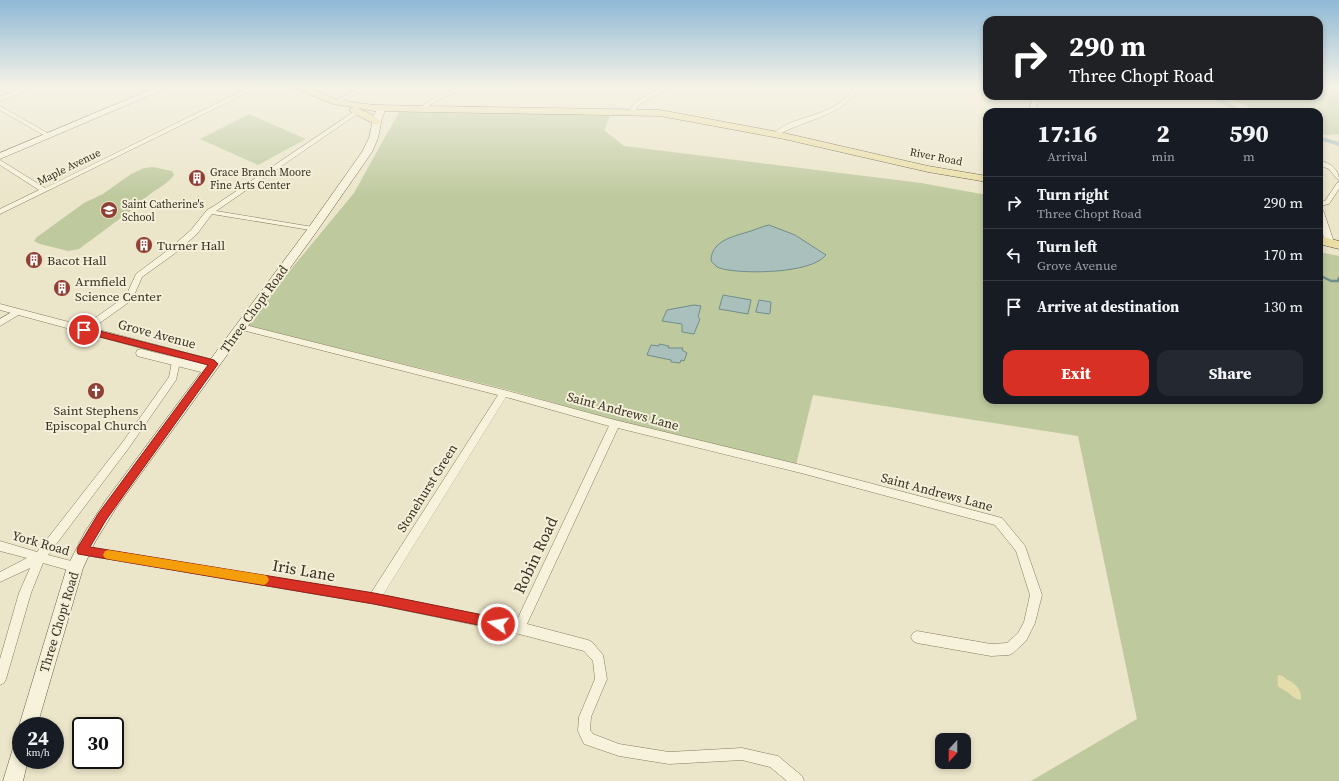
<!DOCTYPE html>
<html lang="en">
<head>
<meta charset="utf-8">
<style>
	body { margin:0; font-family:"Source Serif 4",serif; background:#242831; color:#f1f3f6; height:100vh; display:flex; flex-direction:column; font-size:15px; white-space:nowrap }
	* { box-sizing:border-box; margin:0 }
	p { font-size:13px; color:#9ea1a6 }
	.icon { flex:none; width:22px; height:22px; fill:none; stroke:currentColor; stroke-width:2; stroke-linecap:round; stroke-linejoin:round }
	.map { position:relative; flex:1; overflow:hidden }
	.panel { position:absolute; left:983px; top:108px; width:340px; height:296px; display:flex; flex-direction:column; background:#171b24; border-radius:12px; box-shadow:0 2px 6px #0003 }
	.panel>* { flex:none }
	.hud { position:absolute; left:983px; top:16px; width:340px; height:84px; border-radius:12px; box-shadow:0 2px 6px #0003; background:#202124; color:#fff; overflow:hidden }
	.needle { width:26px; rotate:201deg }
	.fabs { position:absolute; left:935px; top:733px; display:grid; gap:8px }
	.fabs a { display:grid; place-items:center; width:36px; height:36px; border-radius:8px; background:#171b24; box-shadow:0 2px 6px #0003; font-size:20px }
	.speed { position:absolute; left:12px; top:717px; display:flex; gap:8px; font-size:20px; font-weight:700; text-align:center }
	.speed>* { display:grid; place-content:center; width:52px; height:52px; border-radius:50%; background:#171b24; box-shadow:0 2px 6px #0003; line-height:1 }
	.speed small { font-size:10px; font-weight:400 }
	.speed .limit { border:2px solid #111; border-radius:6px; background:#fff; color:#111 }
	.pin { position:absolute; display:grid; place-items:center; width:34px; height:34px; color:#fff; margin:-17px; border:2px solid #fff; border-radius:50%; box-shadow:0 1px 4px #0007 }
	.me { position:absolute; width:44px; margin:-22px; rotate:282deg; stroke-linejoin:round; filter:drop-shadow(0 0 3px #0008) }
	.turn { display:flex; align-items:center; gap:14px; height:84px; padding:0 20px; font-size:18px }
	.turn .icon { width:52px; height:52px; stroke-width:2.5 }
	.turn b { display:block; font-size:28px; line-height:34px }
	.eta { display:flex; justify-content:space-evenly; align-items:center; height:68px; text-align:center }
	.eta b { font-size:24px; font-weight:800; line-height:28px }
	.cta { display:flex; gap:8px; margin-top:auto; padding:8px 20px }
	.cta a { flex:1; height:46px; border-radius:12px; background:#d93025; color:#fff; font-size:16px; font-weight:800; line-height:46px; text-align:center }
	.cta a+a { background:#242831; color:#f1f3f6 }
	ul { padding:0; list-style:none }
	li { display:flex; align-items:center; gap:12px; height:52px; padding:0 20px; border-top:1px solid #363941 }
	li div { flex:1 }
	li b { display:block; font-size:15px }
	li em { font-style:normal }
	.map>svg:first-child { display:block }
	.green { fill:#bec99e }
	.sand { fill:#e4dca9 }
	.water { fill:#a9c0bc; stroke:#708e8a }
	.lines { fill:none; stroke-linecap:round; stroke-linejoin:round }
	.stream { stroke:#708e8a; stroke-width:2.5 }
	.canal { fill:#a9c0bc; fill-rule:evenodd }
	.minor-casing { stroke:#86795f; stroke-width:1 }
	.tertiary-casing { stroke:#86795f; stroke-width:1 }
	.secondary-casing { stroke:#685a42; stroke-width:1 }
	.primary-casing { stroke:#554733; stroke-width:1 }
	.minor { fill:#f6f2dc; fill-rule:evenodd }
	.tertiary { fill:#f6f2dc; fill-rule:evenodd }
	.secondary { fill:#f6f2dc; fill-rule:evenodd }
	.primary { fill:#eadea5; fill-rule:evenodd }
	.route { fill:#d93025; stroke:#8d1f18 }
	.slow { fill:#f59e0b }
	.labels { text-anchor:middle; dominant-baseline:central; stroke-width:4; stroke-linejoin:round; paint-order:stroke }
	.far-street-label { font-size:11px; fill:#382f21; stroke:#f3efd8 }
	.far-poi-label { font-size:11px; fill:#382f21; stroke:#f3efd8; text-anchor:start }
	.poi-label { font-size:13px; fill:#382f21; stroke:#f3efd8; text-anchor:start }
	.street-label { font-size:13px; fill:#382f21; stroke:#f3efd8 }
	.near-street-label { font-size:16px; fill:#382f21; stroke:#f3efd8 }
</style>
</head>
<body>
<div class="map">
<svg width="1339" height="781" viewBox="0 0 1339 781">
	<rect width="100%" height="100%" fill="#ebe5c9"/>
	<g class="green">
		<polygon points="1319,87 1339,87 1339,134 1328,135 1319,133 1319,112 1258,112 1226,96 1319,96"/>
		<polygon points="400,110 610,116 604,130 624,146 921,183 987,195 987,400 1319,400 1319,252 1339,256 1339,781 1031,781 1137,719 1078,436 813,395 796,465 617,421 505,389 245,325 354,193"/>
		<polygon points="249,114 306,139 258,165 200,139"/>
		<path d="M153,167l19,4 2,4c-8,12 -25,16 -33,28l-62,46 -11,2 -28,-7 -6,-3 3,-4 47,-34 19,-9 28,-20 13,-6z"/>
	</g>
	<path class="sand" d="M1278,675c6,0 7,4 12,6 7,4 12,10 11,19 -7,-1 -8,-4 -14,-8 -10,-7 -10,-2 -9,-17z"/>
	<g class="water">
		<path d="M769,225l26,10 31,20c-15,19 -82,19 -103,14l-6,-2 -6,-6c0,-21 24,-25 40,-30 6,-2 12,-5 18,-6z"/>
		<polygon points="723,295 751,300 748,314 719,309"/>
		<polygon points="759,300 771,302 770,313 769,314 756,312 756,311"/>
		<polygon points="694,305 701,306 698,317 700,319 694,334 682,332 682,324 662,321 667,310"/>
		<polygon points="659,344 669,346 668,348 683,348 682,350 687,353 684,361 681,360 680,363 671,362 671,360 647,355 651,345 659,346"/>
	</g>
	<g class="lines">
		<polyline class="stream" points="1319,275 1331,281 1338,281 1339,278"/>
		<g class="canal">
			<polygon points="1209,96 1216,96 1245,112 1237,112"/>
			<polygon points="1319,136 1339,142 1339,146 1319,140"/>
		</g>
		<g class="minor-casing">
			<g id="minor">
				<polygon points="24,87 33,87 0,101 0,97"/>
				<polygon points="250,87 259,87 0,214 0,209 39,190 0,165 0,160 45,188"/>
				<polygon points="361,87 370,87 338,103 333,102"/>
				<polygon points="458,87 467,87 440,99 422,110 417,109 436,97"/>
				<polygon points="661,87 669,87 640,104 633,113 629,113 628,112 636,102"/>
				<path d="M854,87h6c-19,31 -53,31 -82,48l-5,-1c23,-22 61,-14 81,-47z"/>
				<polygon points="1034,96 1040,96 1034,112 1028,112"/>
				<polygon points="0,106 51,135 52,136 47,137 0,110"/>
				<polygon points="355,111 360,112 216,211 313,227 317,229 316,231 212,214 197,234 174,254 142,277 132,300 80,337 74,337 73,335 74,333 126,296 136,274 168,250 191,230 207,210 214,206"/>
				<path d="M1319,160c10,3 20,8 20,20l-2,-1 -8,-10 -10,-4z"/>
				<polygon points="1339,182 1339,189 1329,204 1319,206 1319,202 1325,201 1337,183"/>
				<path d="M1319,208l4,2 11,32 -1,2h-3c-9,-3 -11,-27 -11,-36z"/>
				<polygon points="17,309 20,310 21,312 20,314 0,326 0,319"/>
				<path d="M241,324l263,66 111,30 186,45 201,53 23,28 17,49 -7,28 -9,18 -13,12 -4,2 -18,1 -74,-13 -4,-2 -2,-4 2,-4 4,-2 74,13 16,-1 11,-10 6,-11 6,-27 -14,-44 -21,-26 -194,-52 -183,-45 -91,196 61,16 4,2 11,13 4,24 -16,38 -1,13 3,4 26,10 50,8 73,-4 31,7 5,1 24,20 2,5h-17l-17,-14 -28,-7 -73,4 -50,-8 -35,-12 -6,-13 1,-14 16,-38 -2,-18 -9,-10 -65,-17 -145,-30 -296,-50 -1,-3 1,-3 4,-2 289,47 127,-198 -260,-66 -1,-2zM506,397l103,29 -93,196 -133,-27z"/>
				<polygon points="176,359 180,362 176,380 128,449 48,555 79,563 80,567 79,571 75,572 43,563 31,593 6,679 4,683 0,685 0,659 19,593 30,568 0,582 0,572 27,558 0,551 0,541 37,552 122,443 169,377 172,362"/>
			</g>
		</g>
		<g class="tertiary-casing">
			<polygon id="tertiary" points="0,304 214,360 218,361 219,364 218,367 213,368 214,370 213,373 209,374 137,356 136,353 137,350 141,349 185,360 0,310"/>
		</g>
		<g class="secondary-casing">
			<g id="secondary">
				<polygon points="157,87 169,87 0,159 0,153"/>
				<polygon points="382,105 386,108 382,118 378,138 372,152 317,231 116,508 95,542 83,568 37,726 21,726 21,731 19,726 67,567 85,532 106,500 309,227 362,152 369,138 374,115 379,106"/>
				<polygon points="21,743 21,760 28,760 23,781 3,781 14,745"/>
			</g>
		</g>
		<g class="primary-casing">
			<g id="primary">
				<path d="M292,87h14l32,13 36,5 286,5 124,23 144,33 59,10v6l-59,-10 -144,-33 -124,-23 -286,-5 -16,-3c8,4 17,7 23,14l-5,3 -25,-13 -2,-2 4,-3 -20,-3z"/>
				<polygon points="1319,236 1339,241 1339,249 1319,244"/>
			</g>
		</g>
		<use href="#minor" class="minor"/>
		<use href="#tertiary" class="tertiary"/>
		<use href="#secondary" class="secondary"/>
		<use href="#primary" class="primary"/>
	</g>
	<linearGradient id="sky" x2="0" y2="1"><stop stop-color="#8fb9d6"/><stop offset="0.44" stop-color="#f6f3e7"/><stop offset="1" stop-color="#f6f3e7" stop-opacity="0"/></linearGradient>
	<rect width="1339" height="197" fill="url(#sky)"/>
	<polygon class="route" points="84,327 214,360 218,364 106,520 90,547 374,593 498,618 503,620 504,624 503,628 498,629 374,604 78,554 77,551 78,547 98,514 208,365 81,332 80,330"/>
	<polygon class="slow" points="108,550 264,575 267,576 269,580 267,583 264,585 108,559 105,558 103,555 105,551"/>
	<defs>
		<g id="building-disc" transform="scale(0.9)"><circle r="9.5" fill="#903f34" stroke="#f3efd8"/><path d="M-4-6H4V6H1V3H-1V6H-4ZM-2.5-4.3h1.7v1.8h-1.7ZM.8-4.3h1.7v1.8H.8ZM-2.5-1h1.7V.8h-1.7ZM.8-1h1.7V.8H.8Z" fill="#fff"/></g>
		<g id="school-disc" transform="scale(0.9)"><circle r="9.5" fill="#903f34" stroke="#f3efd8"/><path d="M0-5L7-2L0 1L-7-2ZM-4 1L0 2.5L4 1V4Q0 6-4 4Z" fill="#fff"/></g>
		<g id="church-disc" transform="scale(0.9)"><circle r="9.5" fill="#903f34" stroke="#f3efd8"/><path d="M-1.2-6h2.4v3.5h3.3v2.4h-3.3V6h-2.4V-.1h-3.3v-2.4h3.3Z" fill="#fff"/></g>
	</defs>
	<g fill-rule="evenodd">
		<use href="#building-disc" x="197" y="178"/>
		<use href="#school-disc" x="109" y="210"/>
		<use href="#building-disc" x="144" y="245"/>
		<use href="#building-disc" x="34" y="260"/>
		<use href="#building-disc" x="62" y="288"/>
		<use href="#church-disc" x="96" y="391"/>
	</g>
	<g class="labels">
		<g class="far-street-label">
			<text transform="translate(936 157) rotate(11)">River Road</text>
			<text transform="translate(69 167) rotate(-26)">Maple Avenue</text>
		</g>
		<g class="far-poi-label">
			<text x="210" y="172">Grace Branch Moore<tspan x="210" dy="13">Fine Arts Center</tspan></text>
			<text x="122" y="204">Saint Catherine's<tspan x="122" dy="13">School</tspan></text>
		</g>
		<g class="poi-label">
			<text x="157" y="245">Turner Hall</text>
			<text x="47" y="260">Bacot Hall</text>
			<text x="75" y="281">Armfield<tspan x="75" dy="15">Science Center</tspan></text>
			<text x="96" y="410" text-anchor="middle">Saint Stephens<tspan x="96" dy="15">Episcopal Church</tspan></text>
		</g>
		<g class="street-label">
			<text transform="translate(254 309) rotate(-54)">Three Chopt Road</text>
			<text transform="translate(157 334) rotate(15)">Grove Avenue</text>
			<text transform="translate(623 411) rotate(15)">Saint Andrews Lane</text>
			<text transform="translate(427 488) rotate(-58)">Stonehurst Green</text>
			<text transform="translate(937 492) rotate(15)">Saint Andrews Lane</text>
			<text transform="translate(41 543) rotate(16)">York Road</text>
			<text transform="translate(59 622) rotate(-73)">Three Chopt Road</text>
		</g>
		<g class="near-street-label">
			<text transform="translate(535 555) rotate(-65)">Robin Road</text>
			<text transform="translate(304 570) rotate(10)">Iris Lane</text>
		</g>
	</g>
</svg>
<div class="fabs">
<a><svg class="needle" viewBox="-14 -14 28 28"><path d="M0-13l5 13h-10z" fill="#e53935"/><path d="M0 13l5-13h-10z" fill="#9ea1a6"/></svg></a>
</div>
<div class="speed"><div>24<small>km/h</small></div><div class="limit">30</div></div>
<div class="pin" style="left:84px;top:330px;background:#d93025"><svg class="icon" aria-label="arrive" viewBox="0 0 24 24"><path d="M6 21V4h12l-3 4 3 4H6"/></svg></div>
<svg class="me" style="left:498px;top:624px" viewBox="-20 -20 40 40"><circle r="17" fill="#d93025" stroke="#fff" stroke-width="3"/><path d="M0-11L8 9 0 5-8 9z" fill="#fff"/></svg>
<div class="hud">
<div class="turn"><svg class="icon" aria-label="right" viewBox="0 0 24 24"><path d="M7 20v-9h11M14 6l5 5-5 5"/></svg><div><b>290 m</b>Three Chopt Road</div></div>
</div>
<section class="panel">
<div class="eta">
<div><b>17:16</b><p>Arrival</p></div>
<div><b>2</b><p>min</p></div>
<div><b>590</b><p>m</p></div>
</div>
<ul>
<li><svg class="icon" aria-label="right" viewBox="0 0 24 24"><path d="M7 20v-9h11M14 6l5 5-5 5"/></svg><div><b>Turn right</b><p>Three Chopt Road</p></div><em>290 m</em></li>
<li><svg class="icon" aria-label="left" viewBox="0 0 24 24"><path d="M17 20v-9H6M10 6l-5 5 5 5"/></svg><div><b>Turn left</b><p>Grove Avenue</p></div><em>170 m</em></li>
<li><svg class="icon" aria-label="arrive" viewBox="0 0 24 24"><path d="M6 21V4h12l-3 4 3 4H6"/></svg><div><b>Arrive at destination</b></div><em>130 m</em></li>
</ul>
<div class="cta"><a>Exit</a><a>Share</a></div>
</section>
</div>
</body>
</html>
